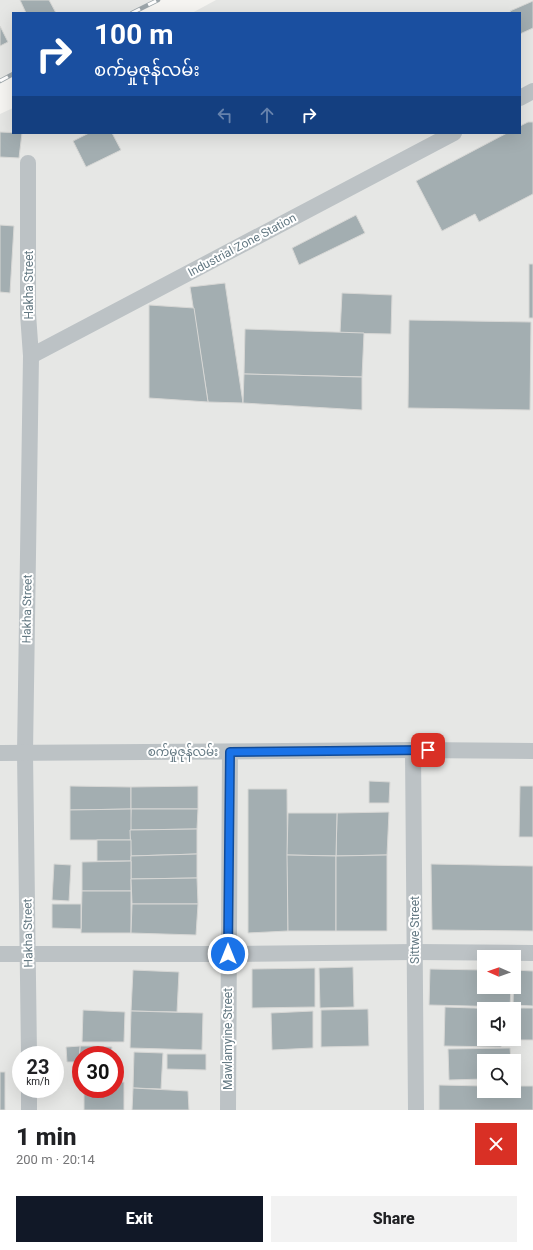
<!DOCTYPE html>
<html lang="en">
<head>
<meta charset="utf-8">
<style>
	body { margin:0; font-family:Roboto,"Noto Sans Myanmar",sans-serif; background:#f2f2f2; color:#202124; height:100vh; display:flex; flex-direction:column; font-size:15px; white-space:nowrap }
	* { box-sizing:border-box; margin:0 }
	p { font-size:13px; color:#757577 }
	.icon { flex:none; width:22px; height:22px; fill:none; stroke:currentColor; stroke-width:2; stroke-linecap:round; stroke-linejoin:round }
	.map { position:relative; height:1110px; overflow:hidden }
	.side { display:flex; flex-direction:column; background:#fff; flex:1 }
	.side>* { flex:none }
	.banner { position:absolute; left:12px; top:12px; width:509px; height:122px; border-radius:0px; box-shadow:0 4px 16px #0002; background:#1a4fa0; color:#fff; overflow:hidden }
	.needle { width:26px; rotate:272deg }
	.tools { position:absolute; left:477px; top:950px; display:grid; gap:8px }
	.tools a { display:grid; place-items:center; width:44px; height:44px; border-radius:0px; background:#fff; box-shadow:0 4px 16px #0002; font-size:20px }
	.speed { position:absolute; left:12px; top:1046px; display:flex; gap:8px; font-size:20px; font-weight:700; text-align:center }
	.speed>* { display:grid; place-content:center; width:52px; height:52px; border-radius:50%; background:#fff; box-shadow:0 4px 16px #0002; line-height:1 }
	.speed small { font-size:10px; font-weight:400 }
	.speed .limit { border:6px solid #d22; background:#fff; color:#111 }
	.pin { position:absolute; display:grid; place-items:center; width:34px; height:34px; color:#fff; margin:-17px; border-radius:8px; box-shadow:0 2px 6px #0006 }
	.me { position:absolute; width:44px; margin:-22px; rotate:0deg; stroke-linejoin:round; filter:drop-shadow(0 0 3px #0008) }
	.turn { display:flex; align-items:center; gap:14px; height:84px; padding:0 16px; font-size:18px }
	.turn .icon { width:52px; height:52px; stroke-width:2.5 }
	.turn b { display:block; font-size:28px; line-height:34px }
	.lanes { display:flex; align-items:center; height:38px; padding:0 16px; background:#0003; justify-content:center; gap:20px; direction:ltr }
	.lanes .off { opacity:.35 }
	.round { display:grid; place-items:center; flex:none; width:42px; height:42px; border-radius:0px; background:#f2f2f2 }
	.head { display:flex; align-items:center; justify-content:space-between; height:68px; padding:0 16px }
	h1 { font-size:24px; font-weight:800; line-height:30px }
	.button { display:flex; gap:8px; margin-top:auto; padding:8px 16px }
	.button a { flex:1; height:46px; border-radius:0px; background:#111827; color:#fff; font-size:16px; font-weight:800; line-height:46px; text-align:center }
	.button a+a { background:#f2f2f2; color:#202124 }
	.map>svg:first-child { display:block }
	.built { fill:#e6e7e5; fill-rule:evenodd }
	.building { fill:#a3aeb1; stroke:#d7d7d5 }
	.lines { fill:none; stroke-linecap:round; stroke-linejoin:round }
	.minor { stroke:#bcc2c5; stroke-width:16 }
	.rail-casing { stroke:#9da6aa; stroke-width:4.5 }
	.rail { stroke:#fff; stroke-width:3; stroke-dasharray:9; stroke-linecap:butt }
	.route-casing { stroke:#114b97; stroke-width:10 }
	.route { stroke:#1a73e8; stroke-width:7 }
	.labels { text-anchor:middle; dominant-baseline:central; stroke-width:4; stroke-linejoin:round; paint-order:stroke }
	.street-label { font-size:12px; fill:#647983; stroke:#fff }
</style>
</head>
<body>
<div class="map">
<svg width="533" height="1110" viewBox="0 0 533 1110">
	<rect width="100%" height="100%" fill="#f6f5f2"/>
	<g class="built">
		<polygon points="0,0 158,0 133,13 13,13 13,75 0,82"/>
		<path d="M216,0h317v1110h-533v-996l13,-6v25h507v-120h-328zM484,957h30v30h-30zM484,1009h30v30h-30zM21,1055h34v34h-34zM81,1055h34v34h-34zM484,1061h30v30h-30z"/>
	</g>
	<g class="building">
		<polygon points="20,0 49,0 56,13 26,13"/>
		<polygon points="533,1 533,28 520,34 520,13 511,13 510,11"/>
		<polygon points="0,26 8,42 0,46"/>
		<polygon points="528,122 533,122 533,194 479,222 475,214 442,231 416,181 507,133 520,133 520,126"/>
		<polygon points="0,132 22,133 19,158 0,157"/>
		<polygon points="89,133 112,133 121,150 86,167 73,141"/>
		<polygon points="356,215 365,233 299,265 292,248"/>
		<polygon points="0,225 14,226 10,293 0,292"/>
		<rect x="529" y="264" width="4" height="54"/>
		<polygon points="225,283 243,403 208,402 190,287"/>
		<polygon points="342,293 392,295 391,334 340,333"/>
		<polygon points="149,305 194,308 208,402 149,398"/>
		<polygon points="409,320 531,322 530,410 408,408"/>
		<polygon points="245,329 364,333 362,377 244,374"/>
		<polygon points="244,374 362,377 362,410 243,403"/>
		<polygon points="369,781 390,782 389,803 369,803"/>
		<polygon points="70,786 131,787 131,809 70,810"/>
		<polygon points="198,786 198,809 131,809 131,787"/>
		<polygon points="520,786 533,786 533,837 519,837"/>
		<polygon points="248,789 287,789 288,931 248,933"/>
		<polygon points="131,809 198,809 197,829 130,830"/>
		<polygon points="131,809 131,840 70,840 70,810"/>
		<polygon points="389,812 387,855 336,856 337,813"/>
		<polygon points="288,813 337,813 336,856 287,855"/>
		<polygon points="197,829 197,854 131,856 130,830"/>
		<rect x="97" y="840" width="34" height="21"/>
		<polygon points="197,854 197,878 131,879 131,856"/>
		<polygon points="287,855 336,856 336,931 288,931"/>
		<polygon points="387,855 387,931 336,931 336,856"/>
		<polygon points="131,861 131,891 82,891 82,862"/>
		<polygon points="54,864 71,865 69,901 52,900"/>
		<polygon points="431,864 533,866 533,931 432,930"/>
		<polygon points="197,878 198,904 132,904 131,879"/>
		<polygon points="82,891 131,891 131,933 81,933"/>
		<polygon points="52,904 81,904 81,929 52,928"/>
		<polygon points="132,904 198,904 196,935 131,933"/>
		<polygon points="353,967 354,1007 320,1008 319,968"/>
		<polygon points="315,968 315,1007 252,1008 252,969"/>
		<polygon points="430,969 484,970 484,987 511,987 510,1007 429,1005"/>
		<polygon points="133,970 179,972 177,1012 131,1011"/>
		<polygon points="514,970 533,971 533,1006 513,1005"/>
		<polygon points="445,1007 502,1009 484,1009 484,1039 502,1039 501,1047 444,1046"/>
		<polygon points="511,1008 533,1008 533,1040 510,1040 510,1039 514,1039 514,1009 511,1009"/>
		<polygon points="368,1009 369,1046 321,1047 321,1010"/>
		<polygon points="83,1010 125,1012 124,1042 82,1042"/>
		<polygon points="131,1011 203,1013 202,1050 130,1048"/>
		<polygon points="313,1011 313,1048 272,1050 271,1013"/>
		<polygon points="80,1046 93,1046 93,1055 81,1055 81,1062 79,1062"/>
		<polygon points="80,1046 79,1062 67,1062 66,1047"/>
		<polygon points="93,1046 112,1047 111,1055 93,1055"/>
		<polygon points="510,1048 511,1061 484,1061 484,1079 449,1080 448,1049"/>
		<polygon points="134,1052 163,1053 161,1089 133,1088"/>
		<polygon points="167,1054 206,1054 206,1070 167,1069"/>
		<rect x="0" y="1072" width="5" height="38"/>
		<polygon points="115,1082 124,1082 124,1110 84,1110 84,1089 115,1089"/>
		<polygon points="439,1085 484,1086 484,1091 514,1091 514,1086 533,1086 533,1110 439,1110"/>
		<polygon points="133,1088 188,1091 189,1110 132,1110"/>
	</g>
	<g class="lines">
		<g class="minor">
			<polyline points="520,98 533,91"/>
			<polyline points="28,163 28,314 31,356 25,753 29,1055"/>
			<polyline points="31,356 454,133"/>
			<polyline points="413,750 416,1110"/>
			<polyline points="0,753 413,750 533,751"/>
			<polyline points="0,954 229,954 415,952 533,953"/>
			<polyline points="29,1089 29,1110"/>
			<polyline points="228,1110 230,752"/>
		</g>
		<g class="rail-casing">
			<g id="rail">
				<polyline points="132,13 158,0"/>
				<polyline points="0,81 13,74"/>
			</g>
		</g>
		<use href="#rail" class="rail"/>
	</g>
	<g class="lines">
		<g class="route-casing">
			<polyline id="route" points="228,954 230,752 428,750"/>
		</g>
		<use href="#route" class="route"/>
	</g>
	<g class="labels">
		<g class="street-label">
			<text transform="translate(242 245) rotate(-28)">Industrial Zone Station</text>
			<text transform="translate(29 285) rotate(-90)">Hakha Street</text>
			<text transform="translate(27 609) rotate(-89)">Hakha Street</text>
			<text x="183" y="752">စက်မှုဇုန်လမ်း</text>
			<text transform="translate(415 930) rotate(-90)">Sittwe Street</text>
			<text transform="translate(28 933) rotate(-91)">Hakha Street</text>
			<text transform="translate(228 1039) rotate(-90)">Mawlamyine Street</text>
		</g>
	</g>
</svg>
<div class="tools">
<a><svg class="needle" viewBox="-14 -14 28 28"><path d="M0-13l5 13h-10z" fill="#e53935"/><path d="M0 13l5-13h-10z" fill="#757577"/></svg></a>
<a><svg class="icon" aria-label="sound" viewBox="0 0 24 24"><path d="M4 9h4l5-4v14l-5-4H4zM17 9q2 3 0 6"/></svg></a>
<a><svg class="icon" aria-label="search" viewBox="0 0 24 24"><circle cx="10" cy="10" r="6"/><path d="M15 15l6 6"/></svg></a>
</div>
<div class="speed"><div>23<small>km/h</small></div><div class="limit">30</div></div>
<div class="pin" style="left:428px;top:750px;background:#d93025"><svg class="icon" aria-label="arrive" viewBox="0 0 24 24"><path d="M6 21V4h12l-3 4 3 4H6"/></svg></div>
<svg class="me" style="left:228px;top:954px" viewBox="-20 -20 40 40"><circle r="17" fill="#1a73e8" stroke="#fff" stroke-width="3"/><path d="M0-11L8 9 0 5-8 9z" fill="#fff"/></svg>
<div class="banner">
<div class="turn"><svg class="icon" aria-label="right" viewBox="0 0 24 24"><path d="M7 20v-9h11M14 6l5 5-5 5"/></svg><div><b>100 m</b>စက်မှုဇုန်လမ်း</div></div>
<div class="lanes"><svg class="icon off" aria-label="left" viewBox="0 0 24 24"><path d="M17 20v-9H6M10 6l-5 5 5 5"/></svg><svg class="icon off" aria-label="ahead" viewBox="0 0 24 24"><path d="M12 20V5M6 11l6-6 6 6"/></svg><svg class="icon" aria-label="right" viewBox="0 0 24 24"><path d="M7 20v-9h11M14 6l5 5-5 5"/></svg></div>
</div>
</div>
<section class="side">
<div class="head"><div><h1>1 min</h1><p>200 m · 20:14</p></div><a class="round" style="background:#d93025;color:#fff"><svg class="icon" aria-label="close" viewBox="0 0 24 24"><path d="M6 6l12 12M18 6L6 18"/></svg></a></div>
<div class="button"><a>Exit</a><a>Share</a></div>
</section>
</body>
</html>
